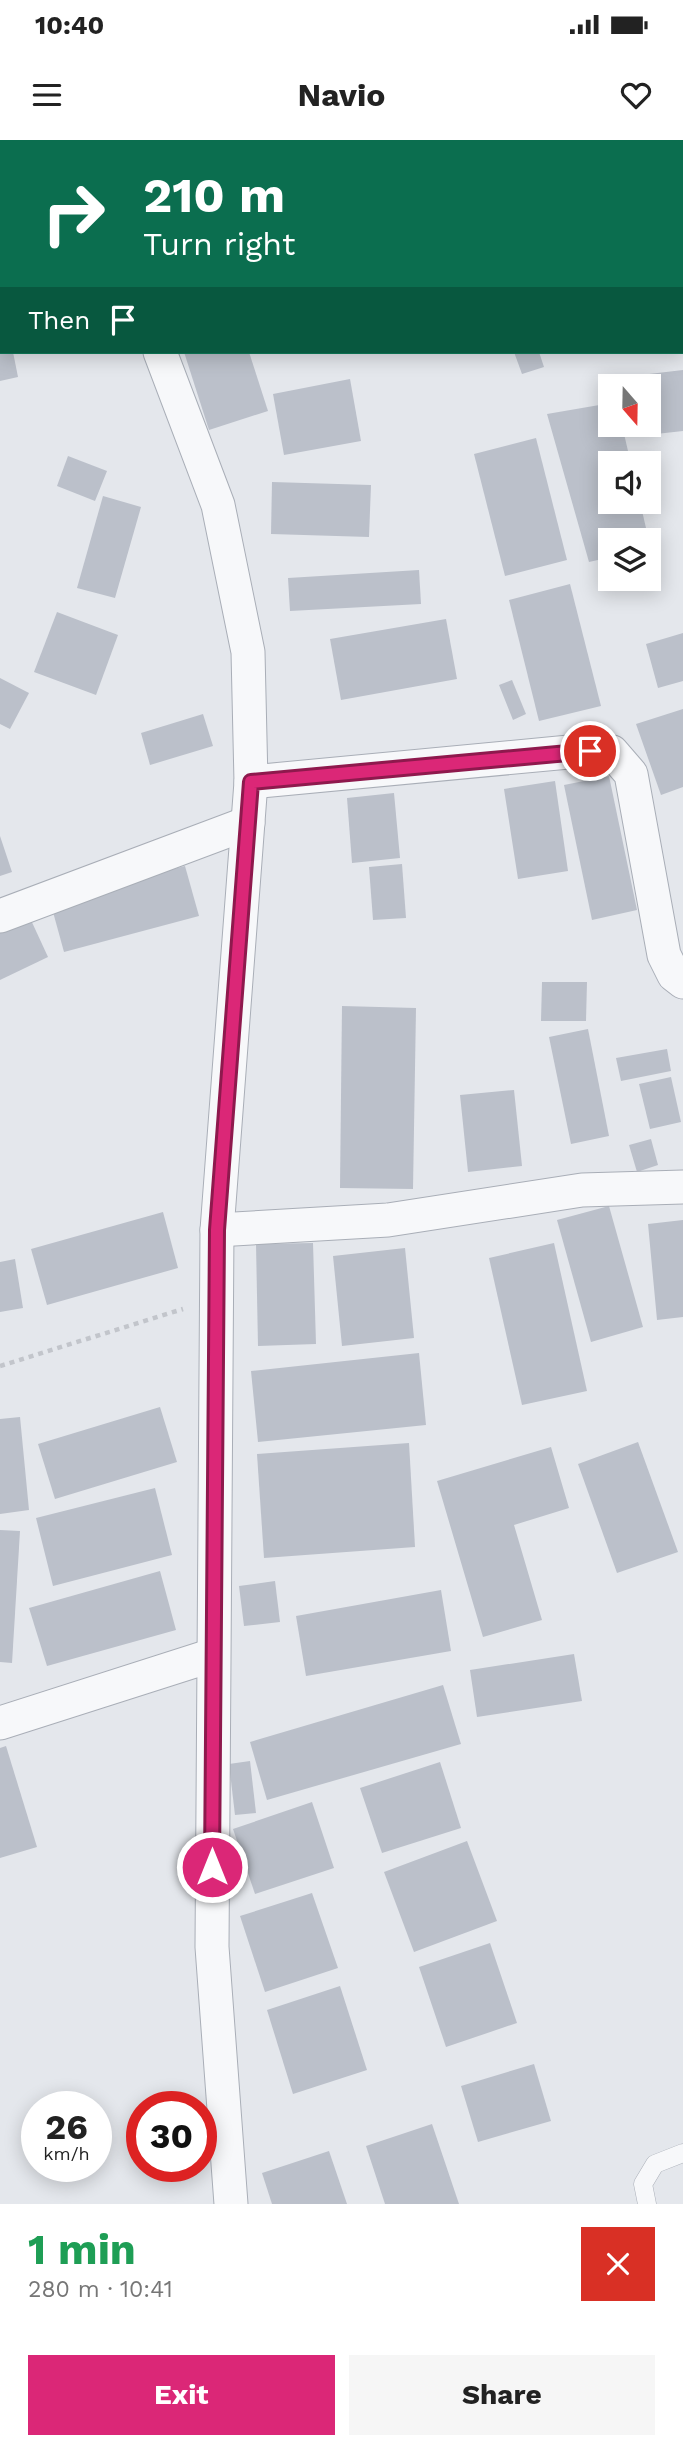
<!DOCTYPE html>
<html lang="en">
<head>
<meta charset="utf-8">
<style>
	body { margin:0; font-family:"Work Sans",sans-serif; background:#f6f6f6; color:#222; height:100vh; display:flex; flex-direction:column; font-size:26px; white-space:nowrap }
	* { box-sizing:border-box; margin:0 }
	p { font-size:23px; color:#767676 }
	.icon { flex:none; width:38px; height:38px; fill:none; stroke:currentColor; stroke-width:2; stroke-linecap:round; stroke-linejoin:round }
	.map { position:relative; height:2064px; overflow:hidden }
	.side { display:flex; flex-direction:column; background:#fff; flex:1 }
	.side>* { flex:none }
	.guide { position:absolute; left:0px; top:0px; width:684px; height:214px; box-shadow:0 4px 18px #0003; background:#0b6e4f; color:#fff; overflow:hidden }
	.needle { width:46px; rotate:160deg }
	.fabs { position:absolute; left:598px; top:234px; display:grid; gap:14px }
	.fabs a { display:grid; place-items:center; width:63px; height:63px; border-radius:0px; background:#fff; box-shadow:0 4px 18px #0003; font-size:35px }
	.speed { position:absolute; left:21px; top:1951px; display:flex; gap:14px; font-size:35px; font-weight:700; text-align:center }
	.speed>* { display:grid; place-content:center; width:91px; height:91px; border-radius:50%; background:#fff; box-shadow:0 4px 18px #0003; line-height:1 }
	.speed small { font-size:18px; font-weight:400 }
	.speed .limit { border:10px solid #d22; background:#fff; color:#111 }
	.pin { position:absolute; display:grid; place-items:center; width:60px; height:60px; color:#fff; margin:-30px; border:4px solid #fff; border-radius:50%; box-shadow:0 2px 7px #0007 }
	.me { position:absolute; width:77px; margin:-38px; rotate:0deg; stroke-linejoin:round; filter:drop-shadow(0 0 5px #0008) }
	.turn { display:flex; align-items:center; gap:24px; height:147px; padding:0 28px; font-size:32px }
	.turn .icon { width:91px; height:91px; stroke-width:2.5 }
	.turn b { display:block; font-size:49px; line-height:60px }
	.then { display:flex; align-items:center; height:66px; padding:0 28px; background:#0003; gap:14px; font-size:26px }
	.round { display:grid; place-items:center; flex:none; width:74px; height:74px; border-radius:0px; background:#f6f6f6 }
	.summary { display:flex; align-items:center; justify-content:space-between; height:119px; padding:0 28px }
	h1 { font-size:42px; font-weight:700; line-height:52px; color:#1e9e55 }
	.button { display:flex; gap:14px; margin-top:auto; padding:14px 28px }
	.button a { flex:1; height:80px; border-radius:0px; background:#db2777; color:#fff; font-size:28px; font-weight:700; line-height:80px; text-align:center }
	.button a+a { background:#f6f6f6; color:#222 }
	.status { display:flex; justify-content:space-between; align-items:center; height:49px; padding:0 35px; background:#fff; direction:ltr }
	.status svg { height:19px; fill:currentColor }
	header { display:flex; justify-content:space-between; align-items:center; height:91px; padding:0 28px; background:#fff; font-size:32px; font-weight:700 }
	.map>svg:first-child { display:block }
	.building { fill:#bbc0ca }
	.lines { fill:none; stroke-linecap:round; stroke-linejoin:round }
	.service-casing { stroke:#a9aeb7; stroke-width:19 }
	.minor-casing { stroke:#a9aeb7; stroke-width:35 }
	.path { stroke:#c2c5cb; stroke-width:4.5; stroke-dasharray:5 5; stroke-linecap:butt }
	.service { stroke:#f7f8fa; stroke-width:18 }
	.minor { stroke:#f7f8fa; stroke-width:33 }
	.route-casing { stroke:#8e194d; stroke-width:18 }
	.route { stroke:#db2777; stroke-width:12 }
</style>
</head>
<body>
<div class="status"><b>10:40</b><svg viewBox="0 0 49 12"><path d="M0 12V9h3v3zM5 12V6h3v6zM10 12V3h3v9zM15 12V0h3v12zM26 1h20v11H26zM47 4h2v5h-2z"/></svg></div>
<header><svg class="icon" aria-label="menu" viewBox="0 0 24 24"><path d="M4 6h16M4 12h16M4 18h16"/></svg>Navio<svg class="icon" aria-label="heart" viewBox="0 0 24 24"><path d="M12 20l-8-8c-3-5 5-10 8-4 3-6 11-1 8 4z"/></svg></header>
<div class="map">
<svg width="683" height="2064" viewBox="0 0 683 2064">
	<rect width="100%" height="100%" fill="#e4e7ec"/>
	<g class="building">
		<polygon points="0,212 13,212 18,237 0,241"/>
		<polygon points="184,212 249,212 268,271 209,290"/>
		<polygon points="514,212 539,212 544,227 522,234"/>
		<polygon points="683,230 683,291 638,296 637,285 649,285 649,247 633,247 632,236"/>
		<polygon points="350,239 361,301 284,315 273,254"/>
		<polygon points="611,263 611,285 622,285 631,324 611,324 611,362 640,362 649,401 611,401 611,417 589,422 547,274"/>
		<polygon points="536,298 567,420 505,436 474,314"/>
		<polygon points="68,316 107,331 95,361 57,346"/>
		<polygon points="272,342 371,345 369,397 271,394"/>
		<polygon points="103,356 141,367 115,458 77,448"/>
		<polygon points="419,430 421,464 290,471 288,438"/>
		<polygon points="570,444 601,566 539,581 509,460"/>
		<polygon points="57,472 118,495 96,555 34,532"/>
		<polygon points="446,479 457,539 341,560 330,499"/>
		<polygon points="683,493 683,541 658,548 646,504"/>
		<polygon points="0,538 29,553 10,589 0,584"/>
		<polygon points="512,540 526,574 513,580 499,545"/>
		<polygon points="683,569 683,647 661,655 636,584"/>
		<polygon points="203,574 213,606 150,625 141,593"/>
		<polygon points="609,636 637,770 592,780 564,645"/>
		<polygon points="555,641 568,731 518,739 504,649"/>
		<polygon points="394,653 400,718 352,723 347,658"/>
		<polygon points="0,696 12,732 0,736"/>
		<polygon points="402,724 406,778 373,780 369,727"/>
		<polygon points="185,726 199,776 64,812 50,761"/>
		<polygon points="30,778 48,817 0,840 0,792"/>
		<polygon points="542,842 587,842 586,881 541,881"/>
		<polygon points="342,866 416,868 413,1049 340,1048"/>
		<polygon points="588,889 609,996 571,1004 549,897"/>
		<polygon points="667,909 671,931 621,941 616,918"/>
		<polygon points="671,937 681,982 650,989 639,944"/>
		<polygon points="514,950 522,1026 468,1032 460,955"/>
		<polygon points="651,999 658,1025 637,1032 629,1005"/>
		<polygon points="609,1066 643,1187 591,1202 557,1080"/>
		<polygon points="163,1072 178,1128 47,1165 31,1109"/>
		<polygon points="683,1080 683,1177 657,1180 648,1084"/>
		<polygon points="313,1103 316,1204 258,1206 256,1104"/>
		<polygon points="554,1103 587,1251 522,1265 489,1118"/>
		<polygon points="405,1108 414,1198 342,1206 333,1116"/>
		<polygon points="15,1119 23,1168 0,1172 0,1122"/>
		<polygon points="419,1213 426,1285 258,1302 251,1231"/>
		<polygon points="160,1267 177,1322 55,1359 38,1304"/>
		<polygon points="20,1277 29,1370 0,1374 0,1279"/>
		<polygon points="638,1302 678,1412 617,1433 578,1324"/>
		<polygon points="409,1303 415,1407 264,1418 257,1314"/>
		<polygon points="551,1307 569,1368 514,1385 542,1480 483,1497 437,1341"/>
		<polygon points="155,1348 172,1415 53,1446 36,1378"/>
		<polygon points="0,1390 20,1391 12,1523 0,1522"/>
		<polygon points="160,1431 176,1490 47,1526 29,1468"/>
		<polygon points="275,1441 280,1482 244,1486 239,1446"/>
		<polygon points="441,1450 451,1511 306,1536 296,1476"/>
		<polygon points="574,1514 582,1561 477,1577 470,1530"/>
		<polygon points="443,1545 461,1604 267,1660 250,1602"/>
		<polygon points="6,1606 37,1707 0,1718 0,1608"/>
		<polygon points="250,1621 256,1673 235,1675 229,1624"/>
		<polygon points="440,1622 461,1688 382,1713 360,1648"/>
		<polygon points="312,1662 334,1728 255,1754 233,1689"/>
		<polygon points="467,1701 497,1781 414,1812 384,1732"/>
		<polygon points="312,1753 338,1828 265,1852 240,1776"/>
		<polygon points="490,1803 517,1883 446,1907 419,1827"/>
		<polygon points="340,1846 367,1930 293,1954 267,1870"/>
		<polygon points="534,1924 551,1981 478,2002 461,1946"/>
		<polygon points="432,1984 459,2064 385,2064 366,2006"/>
		<polygon points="329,2011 347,2064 272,2064 262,2033"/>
	</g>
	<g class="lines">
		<g class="service-casing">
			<polyline id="service" points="647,2064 643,2044 655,2024 683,2013"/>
		</g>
		<g class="minor-casing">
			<g id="minor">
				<polyline points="84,0 84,2"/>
				<polyline points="160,212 218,365 248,512 251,642 217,1090 212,1807 231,2064"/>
				<polyline points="251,642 590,610 612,612 631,634 664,815 674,835 683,842"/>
				<polyline points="0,776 248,683"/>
				<polyline points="217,1090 388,1080 582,1050 683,1047"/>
				<polyline points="0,1583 213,1515"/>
			</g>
		</g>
		<polyline class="path" points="0,1226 183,1169"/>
		<use href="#service" class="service"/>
		<use href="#minor" class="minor"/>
	</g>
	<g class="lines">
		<g class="route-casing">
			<polyline id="route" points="212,1727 217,1090 251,642 590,611"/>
		</g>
		<use href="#route" class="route"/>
	</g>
</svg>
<div class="fabs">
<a><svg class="needle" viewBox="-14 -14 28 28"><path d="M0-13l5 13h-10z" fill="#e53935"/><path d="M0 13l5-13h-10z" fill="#767676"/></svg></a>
<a><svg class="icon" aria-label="sound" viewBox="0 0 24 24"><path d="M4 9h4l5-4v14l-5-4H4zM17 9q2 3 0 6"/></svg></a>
<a><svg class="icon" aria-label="layers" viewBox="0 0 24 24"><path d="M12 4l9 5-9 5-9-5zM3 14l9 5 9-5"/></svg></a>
</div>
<div class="speed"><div>26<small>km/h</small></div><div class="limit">30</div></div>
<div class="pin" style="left:590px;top:611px;background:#d93025"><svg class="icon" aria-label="arrive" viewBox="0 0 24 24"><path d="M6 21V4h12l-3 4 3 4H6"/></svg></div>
<svg class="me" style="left:212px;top:1727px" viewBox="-20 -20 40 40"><circle r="17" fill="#db2777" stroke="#fff" stroke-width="3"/><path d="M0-11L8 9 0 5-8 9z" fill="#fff"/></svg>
<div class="guide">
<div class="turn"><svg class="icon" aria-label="right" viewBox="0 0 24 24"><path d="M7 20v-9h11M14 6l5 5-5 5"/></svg><div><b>210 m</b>Turn right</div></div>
<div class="then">Then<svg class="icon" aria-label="arrive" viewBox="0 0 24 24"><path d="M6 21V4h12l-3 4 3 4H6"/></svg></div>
</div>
</div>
<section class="side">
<div class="summary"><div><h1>1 min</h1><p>280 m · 10:41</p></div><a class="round" style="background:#d93025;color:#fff"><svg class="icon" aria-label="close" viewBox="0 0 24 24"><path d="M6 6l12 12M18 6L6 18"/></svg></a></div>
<div class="button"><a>Exit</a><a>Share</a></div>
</section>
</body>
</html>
